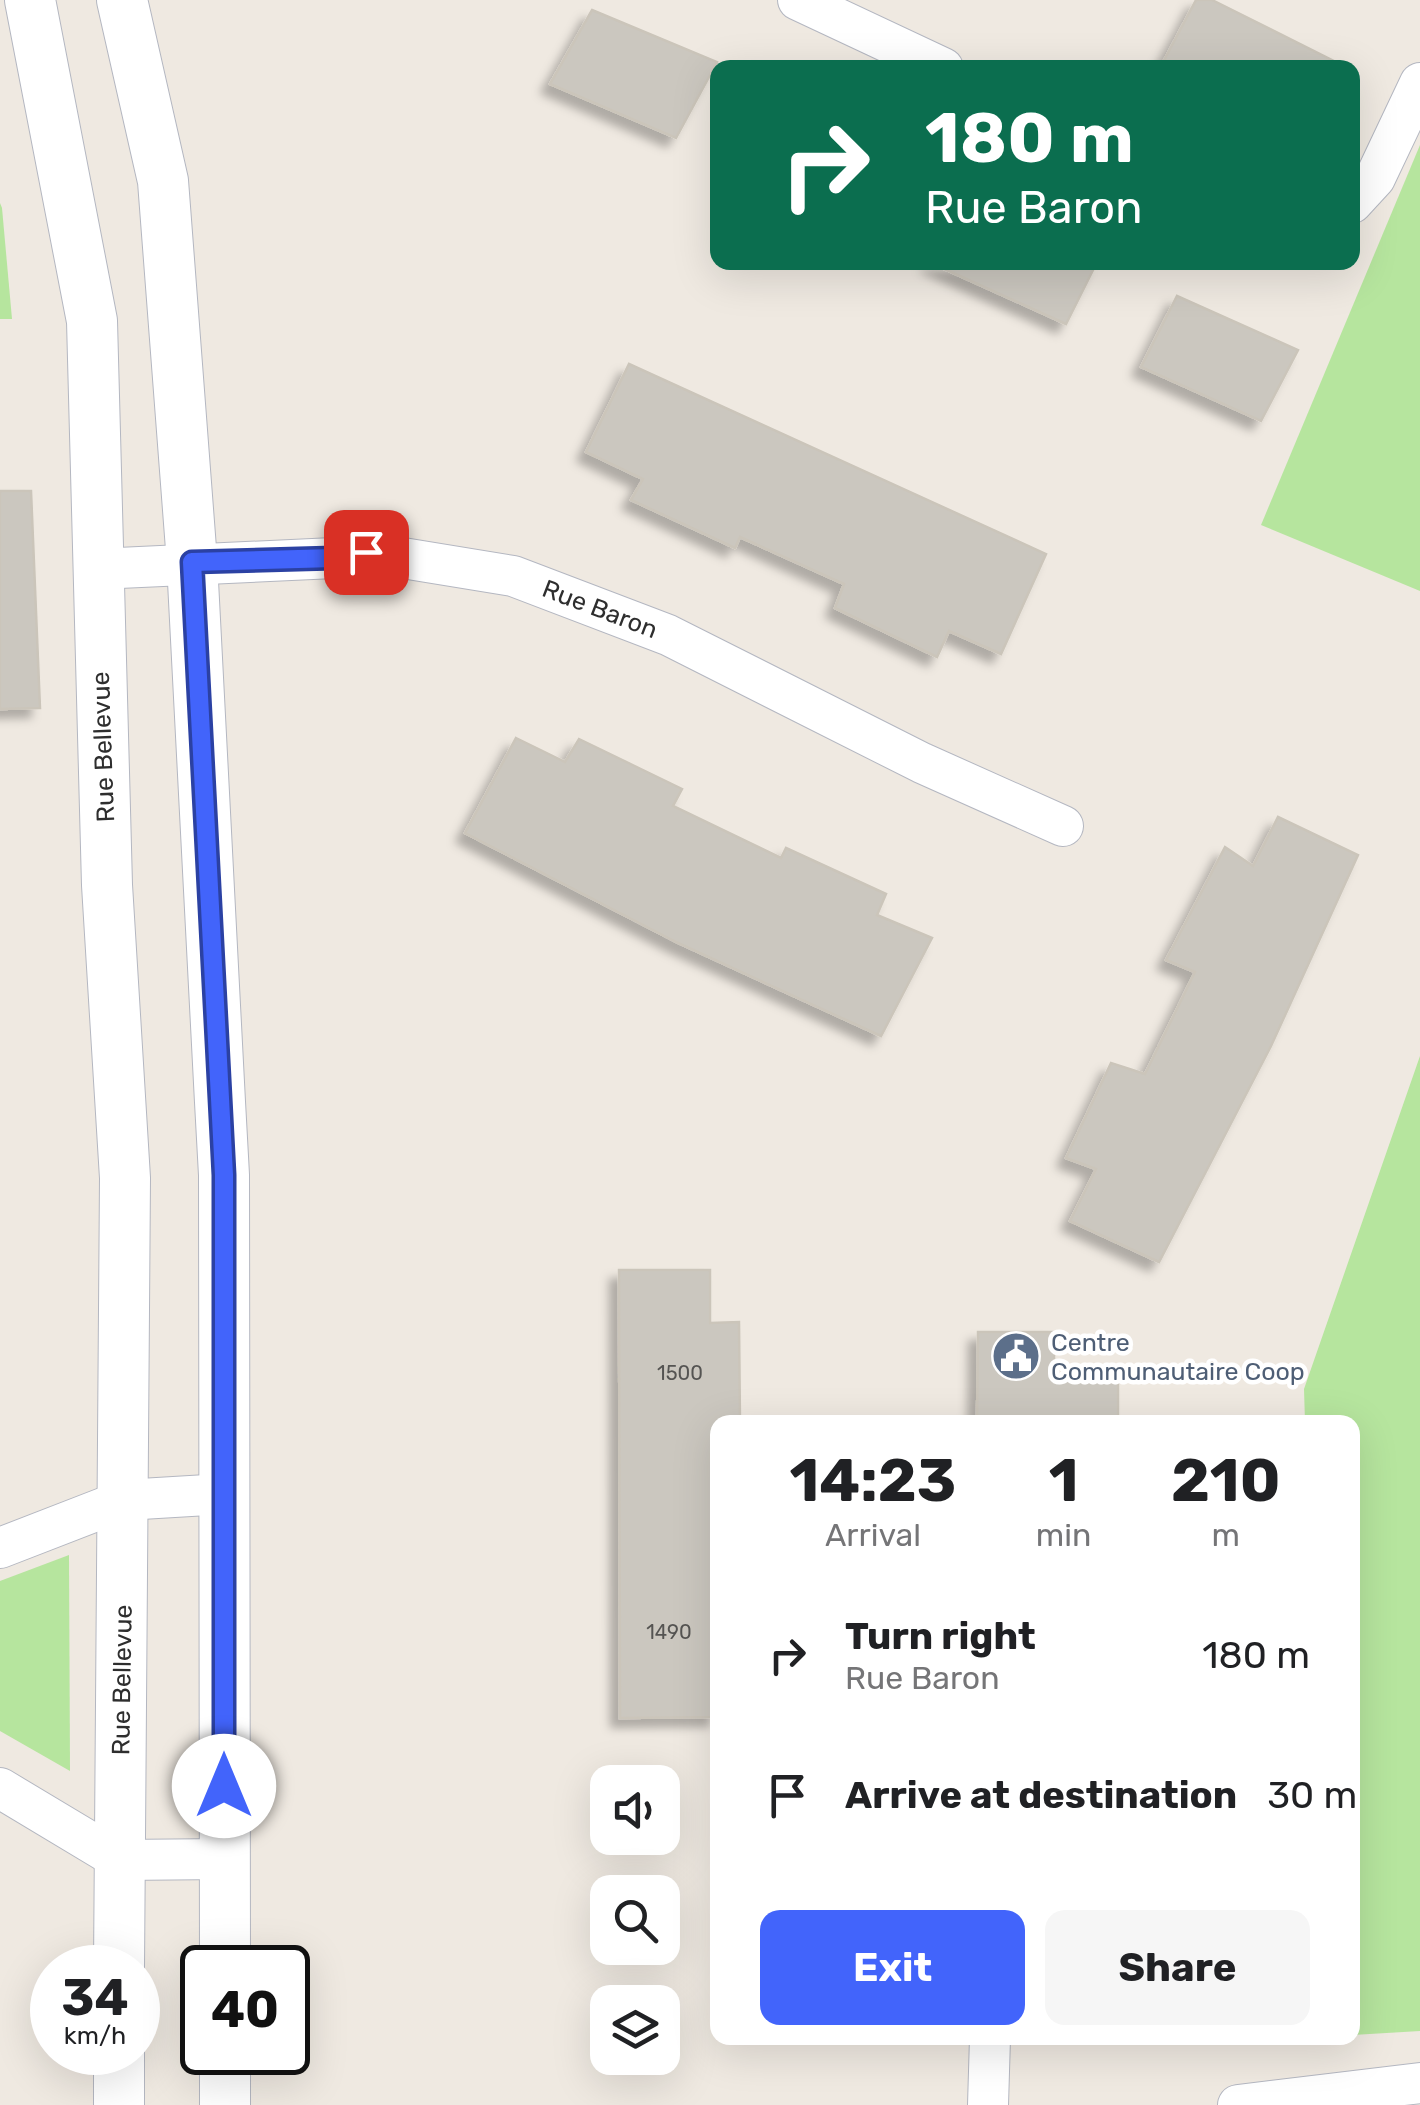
<!DOCTYPE html>
<html lang="en">
<head>
<meta charset="utf-8">
<style>
	body { margin:0; font-family:Rubik,sans-serif; background:#f6f6f6; color:#202124; height:100vh; display:flex; flex-direction:column; font-size:38px; white-space:nowrap }
	* { box-sizing:border-box; margin:0 }
	p { font-size:32px; color:#757577 }
	.icon { flex:none; width:55px; height:55px; fill:none; stroke:currentColor; stroke-width:2; stroke-linecap:round; stroke-linejoin:round }
	.map { position:relative; flex:1; overflow:hidden }
	.details { position:absolute; left:710px; top:1415px; width:650px; height:630px; display:flex; flex-direction:column; background:#fff; border-radius:20px; box-shadow:0 10px 40px #0002 }
	.details>* { flex:none }
	.hud { position:absolute; left:710px; top:60px; width:650px; height:210px; border-radius:20px; box-shadow:0 10px 40px #0002; background:#0b6e4f; color:#fff; overflow:hidden }
	.tools { position:absolute; left:590px; top:1765px; display:grid; gap:20px }
	.tools a { display:grid; place-items:center; width:90px; height:90px; border-radius:20px; background:#fff; box-shadow:0 10px 40px #0002; font-size:50px }
	.speed { position:absolute; left:30px; top:1945px; display:flex; gap:20px; font-size:50px; font-weight:700; text-align:center }
	.speed>* { display:grid; place-content:center; width:130px; height:130px; border-radius:50%; background:#fff; box-shadow:0 10px 40px #0002; line-height:1 }
	.speed small { font-size:25px; font-weight:400 }
	.speed .limit { border:5px solid #111; border-radius:15px; background:#fff; color:#111 }
	.pin { position:absolute; display:grid; place-items:center; width:85px; height:85px; color:#fff; margin:-42px; border-radius:20px; box-shadow:0 5px 15px #0006 }
	.me { position:absolute; width:110px; margin:-55px; rotate:0deg; stroke-linejoin:round; filter:drop-shadow(0 0 8px #0008) }
	.turn { display:flex; align-items:center; gap:35px; height:210px; padding:0 50px; font-size:45px }
	.turn .icon { width:130px; height:130px; stroke-width:2.5 }
	.turn b { display:block; font-size:70px; line-height:85px }
	.eta { display:flex; justify-content:space-evenly; align-items:center; height:170px; text-align:center }
	.eta b { font-size:60px; font-weight:700; line-height:70px }
	.cta { display:flex; gap:20px; margin-top:auto; padding:20px 50px }
	.cta a { flex:1; height:115px; border-radius:20px; background:#4264fb; color:#fff; font-size:40px; font-weight:700; line-height:115px; text-align:center }
	.cta a+a { background:#f6f6f6; color:#202124 }
	ul { padding:0; list-style:none }
	li { display:flex; align-items:center; gap:30px; height:140px; padding:0 50px }
	li div { flex:1 }
	li b { display:block; font-size:38px }
	li em { font-style:normal }
	.map>svg:first-child { display:block }
	.green { fill:#b6e59e }
	.building { fill:#cbc7bf; stroke:#cbc5ba; stroke-width:2.5; filter:url(#shadow) }
	.lines { fill:none; stroke-linecap:round; stroke-linejoin:round }
	.minor-casing { stroke:#b4b7c1; stroke-width:42 }
	.tertiary-casing { stroke:#b4b7c1; stroke-width:52 }
	.minor { stroke:#fff; stroke-width:40 }
	.tertiary { stroke:#fff; stroke-width:50 }
	.route-casing { stroke:#2b41a3; stroke-width:25 }
	.route { stroke:#4264fb; stroke-width:18 }
	.labels { text-anchor:middle; dominant-baseline:central; stroke-width:9; stroke-linejoin:round; paint-order:stroke }
	.number-label { font-size:20px; fill:#555452 }
	.street-label { font-size:25px; fill:#2e2e2e; stroke:#fff }
	.service-label { font-size:25px; fill:#4e5e75; stroke:#fff; text-anchor:start }
</style>
</head>
<body>
<div class="map">
<svg width="1420" height="2105" viewBox="0 0 1420 2105">
	<defs>
		<filter id="shadow"><feDropShadow dx="-9" dy="9" stdDeviation="5" flood-color="#0004"/></filter>
	</defs>
	<rect width="100%" height="100%" fill="#efe9e1"/>
	<g class="green">
		<polygon points="1420,145 1420,591 1261,525"/>
		<polygon points="0,203 2,208 12,319 0,319"/>
		<polygon points="1420,1056 1420,2031 1353,2035 1352,1422 1305,1422 1304,1389"/>
		<polygon points="69,1555 70,1771 0,1731 0,1581"/>
	</g>
	<g class="building">
		<polygon points="1196,0 1212,0 1348,68 1160,68"/>
		<polygon points="592,10 717,62 676,138 550,84"/>
		<polygon points="929,262 1097,262 1066,324"/>
		<polygon points="1177,296 1298,350 1261,421 1141,367"/>
		<polygon points="629,364 1046,554 1001,654 949,631 937,657 835,608 844,584 740,537 735,548 631,500 643,479 586,452"/>
		<polygon points="0,491 31,491 40,708 0,709"/>
		<polygon points="516,738 565,762 579,739 682,789 673,806 781,858 786,848 886,894 877,915 932,938 881,1036 678,943 465,833"/>
		<polygon points="1278,817 1358,855 1271,1046 1159,1262 1070,1221 1096,1169 1066,1158 1111,1063 1145,1074 1195,972 1166,960 1225,847 1253,866"/>
		<polygon points="619,1270 710,1270 710,1323 739,1322 740,1422 718,1422 716,1437 718,1717 620,1718"/>
		<polygon points="978,1332 1054,1332 1054,1380 1118,1380 1118,1422 977,1422"/>
	</g>
	<g class="lines">
		<g class="minor-casing">
			<g id="minor">
				<polyline points="798,0 943,68"/>
				<polyline points="1352,203 1375,178 1420,83"/>
				<polyline points="97,569 334,558 366,552 513,576 668,635 922,763 1063,826"/>
				<polyline points="0,1548 124,1500 224,1494"/>
				<polyline points="0,1788 120,1860 225,1859"/>
				<polyline points="988,2105 990,2038"/>
				<polyline points="1238,2105 1420,2083"/>
			</g>
		</g>
		<g class="tertiary-casing">
			<g id="tertiary">
				<polyline points="30,0 92,321 107,885 125,1178 119,1968"/>
				<polyline points="122,0 163,181 192,562 220,1102 224,1175 225,1968"/>
				<polyline points="225,2052 225,2105"/>
				<polyline points="119,2105 119,2052"/>
			</g>
		</g>
		<use href="#minor" class="minor"/>
		<use href="#tertiary" class="tertiary"/>
	</g>
	<g class="lines">
		<g class="route-casing">
			<polyline id="route" points="224,1786 224,1175 192,562 334,558 366,552"/>
		</g>
		<use href="#route" class="route"/>
	</g>
	<defs>
		<g id="civic-disc" transform="scale(2.5)"><circle r="9.5" fill="#5c6f8a" stroke="#fff"/><path d="M-.6-6.5H3V-4.5H.6V-3L4-1V1h2V6H-6V1h2V-1L-.6-3ZM-1.2 2.5V6h2.4V2.5Z" fill="#fff"/></g>
	</defs>
	<g fill-rule="evenodd">
		<use href="#civic-disc" x="1016" y="1356"/>
	</g>
	<g class="labels">
		<g class="number-label">
			<text x="680" y="1373">1500</text>
			<text x="669" y="1632">1490</text>
		</g>
		<g class="street-label">
			<text transform="translate(600 609) rotate(21)">Rue Baron</text>
			<text transform="translate(103 747) rotate(-92)">Rue Bellevue</text>
			<text transform="translate(122 1680) rotate(-89)">Rue Bellevue</text>
		</g>
		<g class="service-label">
			<text x="1051" y="1342">Centre<tspan x="1051" dy="29">Communautaire Coop</tspan></text>
		</g>
	</g>
</svg>
<div class="tools">
<a><svg class="icon" aria-label="sound" viewBox="0 0 24 24"><path d="M4 9h4l5-4v14l-5-4H4zM17 9q2 3 0 6"/></svg></a>
<a><svg class="icon" aria-label="search" viewBox="0 0 24 24"><circle cx="10" cy="10" r="6"/><path d="M15 15l6 6"/></svg></a>
<a><svg class="icon" aria-label="layers" viewBox="0 0 24 24"><path d="M12 4l9 5-9 5-9-5zM3 14l9 5 9-5"/></svg></a>
</div>
<div class="speed"><div>34<small>km/h</small></div><div class="limit">40</div></div>
<div class="pin" style="left:366px;top:552px;background:#d93025"><svg class="icon" aria-label="arrive" viewBox="0 0 24 24"><path d="M6 21V4h12l-3 4 3 4H6"/></svg></div>
<svg class="me" style="left:224px;top:1786px" viewBox="-20 -20 40 40"><circle r="19" fill="#fff"/><path d="M0-13L10 11 0 6-10 11z" fill="#4264fb"/></svg>
<div class="hud">
<div class="turn"><svg class="icon" aria-label="right" viewBox="0 0 24 24"><path d="M7 20v-9h11M14 6l5 5-5 5"/></svg><div><b>180 m</b>Rue Baron</div></div>
</div>
<section class="details">
<div class="eta">
<div><b>14:23</b><p>Arrival</p></div>
<div><b>1</b><p>min</p></div>
<div><b>210</b><p>m</p></div>
</div>
<ul>
<li><svg class="icon" aria-label="right" viewBox="0 0 24 24"><path d="M7 20v-9h11M14 6l5 5-5 5"/></svg><div><b>Turn right</b><p>Rue Baron</p></div><em>180 m</em></li>
<li><svg class="icon" aria-label="arrive" viewBox="0 0 24 24"><path d="M6 21V4h12l-3 4 3 4H6"/></svg><div><b>Arrive at destination</b></div><em>30 m</em></li>
</ul>
<div class="cta"><a>Exit</a><a>Share</a></div>
</section>
</div>
</body>
</html>
